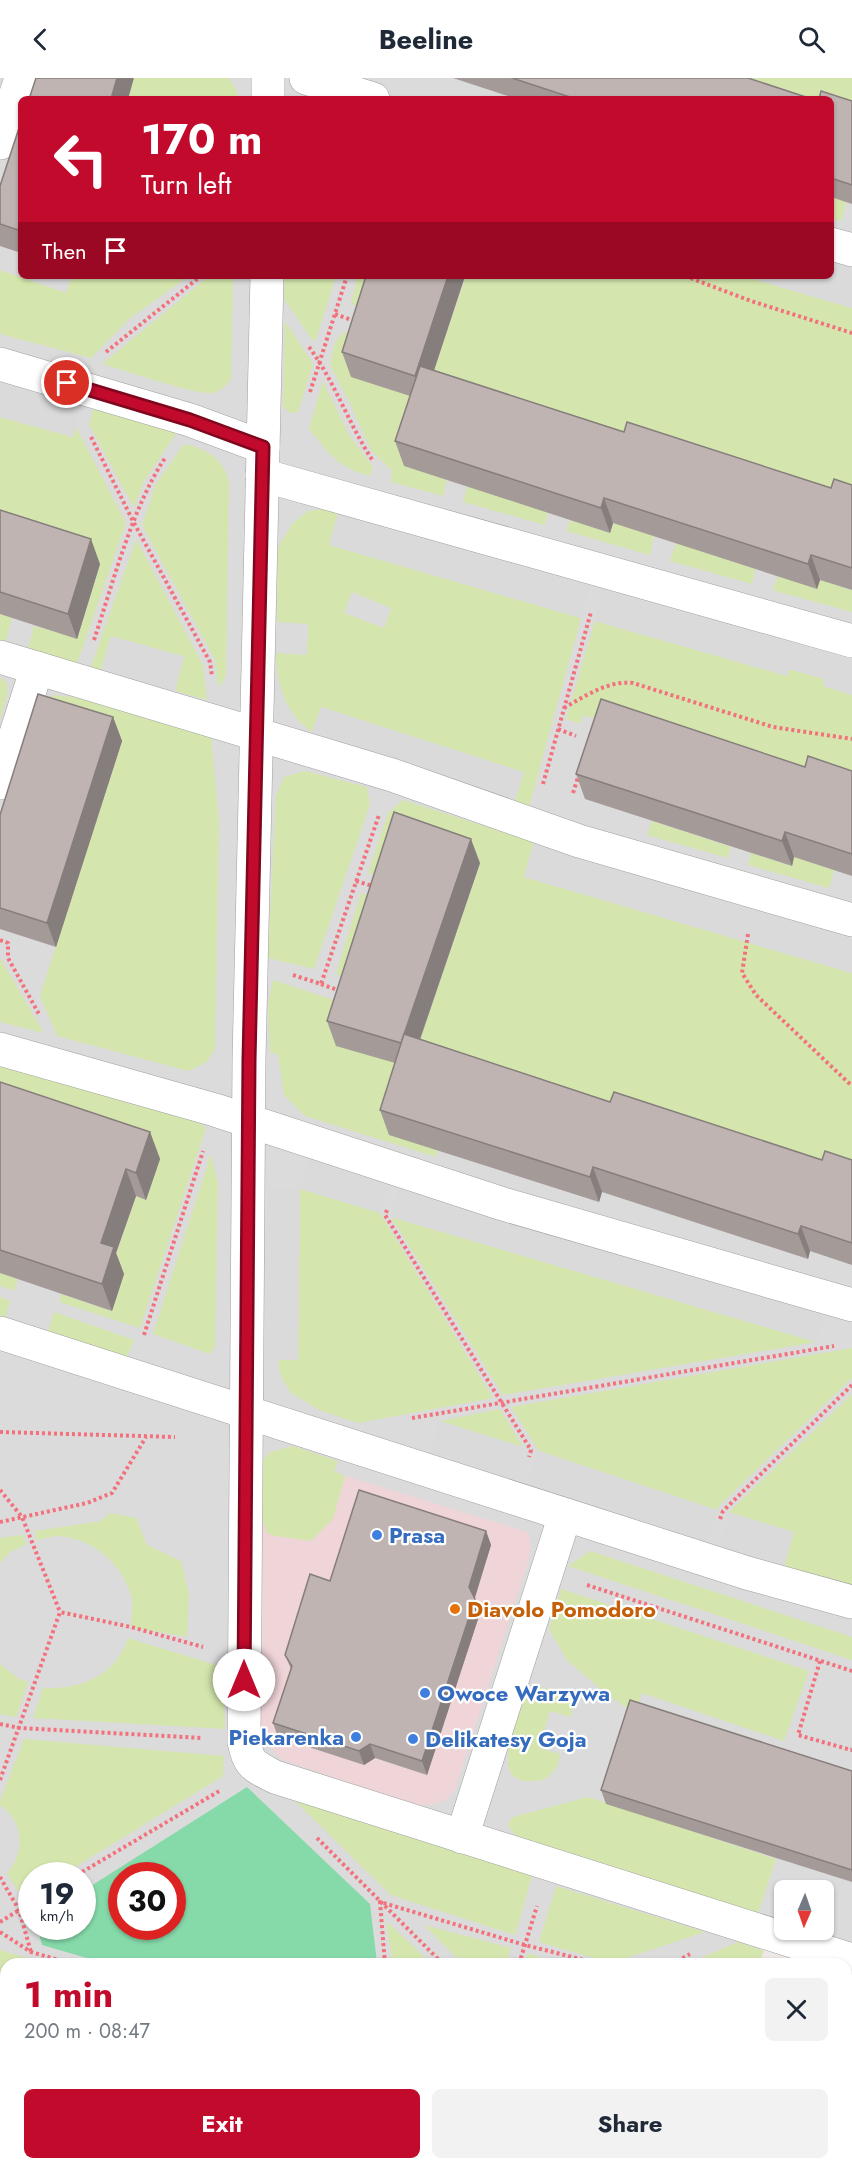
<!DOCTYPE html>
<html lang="en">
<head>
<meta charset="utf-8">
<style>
	body { margin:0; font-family:Jost,sans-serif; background:#f2f2f3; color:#1f2937; height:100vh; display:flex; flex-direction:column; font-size:22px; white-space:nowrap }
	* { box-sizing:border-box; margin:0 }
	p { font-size:20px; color:#747a83 }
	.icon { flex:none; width:33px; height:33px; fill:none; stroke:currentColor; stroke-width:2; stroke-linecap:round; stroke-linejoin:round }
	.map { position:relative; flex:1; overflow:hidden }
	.sheet { position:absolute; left:0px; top:1880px; width:852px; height:212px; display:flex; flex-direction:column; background:#fff; border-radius:18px 18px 0 0; box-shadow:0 2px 4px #0004 }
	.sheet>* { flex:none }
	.top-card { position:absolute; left:18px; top:18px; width:816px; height:183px; border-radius:9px; box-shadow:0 2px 4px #0004; background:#c20a2c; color:#fff; overflow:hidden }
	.needle { width:39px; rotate:182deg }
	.buttons { position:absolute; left:774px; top:1802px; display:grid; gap:12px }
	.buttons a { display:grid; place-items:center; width:60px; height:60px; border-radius:9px; background:#fff; box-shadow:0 2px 4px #0004; font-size:30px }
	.speed { position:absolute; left:18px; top:1784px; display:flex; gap:12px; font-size:30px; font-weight:700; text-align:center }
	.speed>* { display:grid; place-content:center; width:78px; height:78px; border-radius:50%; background:#fff; box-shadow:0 2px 4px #0004; line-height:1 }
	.speed small { font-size:15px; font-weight:400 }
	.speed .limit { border:9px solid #d22; background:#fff; color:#111 }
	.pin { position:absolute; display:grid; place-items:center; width:51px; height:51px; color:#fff; margin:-26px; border:3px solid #fff; border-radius:50%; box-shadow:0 2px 6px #0007 }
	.me { position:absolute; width:66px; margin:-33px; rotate:0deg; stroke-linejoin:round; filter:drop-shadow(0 0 4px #0008) }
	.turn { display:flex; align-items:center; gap:21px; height:126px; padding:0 24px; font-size:27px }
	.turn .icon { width:78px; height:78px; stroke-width:2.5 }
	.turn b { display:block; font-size:42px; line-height:51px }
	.then { display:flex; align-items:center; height:57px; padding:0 24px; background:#0003; gap:12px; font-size:22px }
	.round { display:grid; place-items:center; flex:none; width:63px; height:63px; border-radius:9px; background:#f2f2f3 }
	.headline { display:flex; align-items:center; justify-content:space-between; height:102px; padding:0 24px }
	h1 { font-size:36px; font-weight:700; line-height:45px; color:#c20a2c }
	.primary-button { display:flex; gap:12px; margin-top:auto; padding:12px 24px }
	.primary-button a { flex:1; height:69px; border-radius:9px; background:#c20a2c; color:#fff; font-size:24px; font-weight:700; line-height:69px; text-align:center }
	.primary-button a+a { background:#f2f2f3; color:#1f2937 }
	header { display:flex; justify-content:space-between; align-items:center; height:78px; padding:0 24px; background:#fff; font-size:27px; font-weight:700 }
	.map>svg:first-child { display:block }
	.residential { fill:#dcdbdb; fill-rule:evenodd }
	.commercial { fill:#efd4d8 }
	.education { fill:#fdf8df }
	.grass { fill:#d4e6ad; fill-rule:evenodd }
	.park { fill:#c9f7c3 }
	.pitch { fill:#86daaa; fill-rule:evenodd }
	.parking { fill:#dadada }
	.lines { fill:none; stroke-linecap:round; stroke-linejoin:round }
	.street-casing { stroke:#9f9f9f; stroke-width:34 }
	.path { stroke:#f3717c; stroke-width:4; stroke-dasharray:3 3; stroke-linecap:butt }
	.street { stroke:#fff; stroke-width:33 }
	.wall { fill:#a49b98 }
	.shaded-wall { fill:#867e7c }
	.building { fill:#bfb4b1; stroke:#867e7c; stroke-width:1.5 }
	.route-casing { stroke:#7e061d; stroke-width:15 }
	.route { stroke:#c20a2c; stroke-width:10 }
	.shop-dot { fill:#3f7fe0; stroke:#fff; stroke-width:2 }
	.food-dot { fill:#e8710a; stroke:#fff; stroke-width:2 }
	.labels { text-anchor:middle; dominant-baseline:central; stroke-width:4.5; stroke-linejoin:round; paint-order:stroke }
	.shop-label { font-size:22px; font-weight:bold; fill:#366cbe; stroke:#fff; text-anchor:start }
	.food-label { font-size:22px; font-weight:bold; fill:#c56008; stroke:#fff; text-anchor:start }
</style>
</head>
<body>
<header><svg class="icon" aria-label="back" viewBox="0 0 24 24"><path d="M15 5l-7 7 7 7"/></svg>Beeline<svg class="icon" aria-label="search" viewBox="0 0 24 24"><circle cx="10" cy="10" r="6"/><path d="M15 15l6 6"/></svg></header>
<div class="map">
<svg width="852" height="2090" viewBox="0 0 852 2090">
	<rect width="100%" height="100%" fill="#eee9e5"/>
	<path class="residential" d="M0,0h852v1897l-91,-28 -5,17h-750v199h690l-1,5h-695zM21,21h810v177h-810zM32,1797h50v51h-50zM122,1797h50v51h-50zM784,1812h40v39h-40z"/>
	<polygon class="commercial" points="293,1368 338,1383 334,1393 345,1398 528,1454 531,1467 528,1484 455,1712 446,1722 432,1727 417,1728 283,1682 275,1675 265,1662 257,1634 260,1388 270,1374"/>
	<polygon class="education" points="846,1915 852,1917 852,2090 726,2090 728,2085 846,2085"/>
	<g class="grass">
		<polygon points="134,0 229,0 237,13 237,21 128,21"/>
		<polygon points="689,0 852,0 852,43 831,21 753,21"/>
		<polygon points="831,119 846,124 842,143 831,140"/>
		<polygon points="0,192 66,215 72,198 189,198 129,241 91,280 0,256"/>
		<path d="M233,198l-2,103c-4,6 -10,12 -18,14 -15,3 -92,-24 -111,-29l106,-87z"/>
		<polygon points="285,198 336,198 316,261 313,263 284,221"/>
		<polygon points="358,198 383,198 359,232 351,224"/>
		<polygon points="466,198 742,198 852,230 852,429 427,312"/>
		<polygon points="285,243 313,286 298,334 290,335 283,329"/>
		<path d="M352,251l72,72 -20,65 43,14 -4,16 -52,-14 1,-11 -21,-21 -22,-49 -19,-36c4,-18 3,-29 22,-36z"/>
		<path d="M323,303l26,54 24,32 -3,9c-33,-9 -40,-22 -61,-47z"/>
		<polygon points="94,328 178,353 144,403 134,430 89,346"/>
		<polygon points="0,339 73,359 76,349 126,445 77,586 28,571 34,548 77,560 0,454"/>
		<path d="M184,366c23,5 38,14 45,37l-3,192 -2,7 -6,7 -3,-27 -73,-135 14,-41z"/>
		<polygon points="467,408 548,434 545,447 463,424"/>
		<path d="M323,431l15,4 -9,32 252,73 -52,189 -15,-4 10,-31 -203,-65 -9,25c-27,-19 -35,-47 -36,-79l31,2 1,-31 -31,-2 1,-75 15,-24 15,-12zM352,514l39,16 -7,20 -40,-15z"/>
		<polygon points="570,442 610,455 613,445 654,458 650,477 566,453"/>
		<polygon points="136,461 203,587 207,622 175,613 183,578 111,558 101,593 91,589"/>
		<polygon points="676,465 755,491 752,506 670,483"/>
		<polygon points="778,498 820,502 852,512 852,534 772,512"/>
		<polygon points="0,536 12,540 5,566 0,564"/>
		<polygon points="595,543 787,598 789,591 824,601 823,608 852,617 852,715 814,714 583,637 580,646 566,641"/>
		<polygon points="0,599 7,605 7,619 0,642"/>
		<polygon points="52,617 80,620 211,656 219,744 215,970 207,984 188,993 57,958 40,918 122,663 36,630"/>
		<polygon points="305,693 367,709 370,726 314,891 268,880 276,718 284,699"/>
		<polygon points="403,722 534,764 524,799 852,895 852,1104 413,981 480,786 390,801 368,795 388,735"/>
		<polygon points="652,743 731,769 728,780 647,757"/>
		<polygon points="751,775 791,788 794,779 834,792 829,810 748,787"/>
		<polygon points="361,815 383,822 357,904 336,896"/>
		<polygon points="0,880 44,955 0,944"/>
		<polygon points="273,902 349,927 410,990 438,1072 436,1079 305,1038 284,1017 278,976 270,975 268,928"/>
		<polygon points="0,988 197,1043 206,1050 140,1250 59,1224 61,1216 111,1233 111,1191 136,1118 146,1121 0,1048"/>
		<polygon points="211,1076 218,1106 215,1269 210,1276 153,1256"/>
		<polygon points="300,1110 380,1135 493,1320 358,1345 319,1332 290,1314 280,1296 278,1282 298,1282"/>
		<polygon points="391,1139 816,1264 503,1317"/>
		<polygon points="0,1195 18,1201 14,1213 0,1208"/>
		<polygon points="0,1219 10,1223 5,1243 0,1241"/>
		<polygon points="54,1234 134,1262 126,1282 47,1256"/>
		<polygon points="852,1270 852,1300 720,1427 717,1432 539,1373 511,1329"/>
		<polygon points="852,1316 852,1510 784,1489 729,1434"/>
		<polygon points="500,1331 523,1369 440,1343"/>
		<polygon points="293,1368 338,1383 334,1393 345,1398 333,1441 311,1463 275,1458 267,1455 257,1426 260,1387 270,1374"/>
		<path d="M110,1435l26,5 11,27 34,16 8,33 -2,43 -56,-10c0,-9 2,-19 1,-28 -8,-34 -38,-60 -73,-63 -7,0 -15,3 -23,4l-1,-9 66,-10z"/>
		<polygon points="23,1457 26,1466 9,1475 0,1485 0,1460"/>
		<polygon points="590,1473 852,1559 852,1582 568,1488"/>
		<polygon points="561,1511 809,1593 784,1663 642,1615 635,1636 603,1613 567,1582 549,1551"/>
		<path d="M128,1560l94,29 3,62 -192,-11 10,-30c38,2 72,-12 85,-50z"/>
		<polygon points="0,1586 19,1601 28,1604 16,1639 0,1636"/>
		<path d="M540,1609c20,4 35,5 31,30l-21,-6 -11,37 21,6 -3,13 -11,12c-64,16 -30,-54 -20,-84z"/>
		<path d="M24,1661l200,17 -1,20 -161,99h-30l-1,18 -8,5 -16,-24c18,-22 18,-52 -7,-69v-4z"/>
		<polygon points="588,1719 776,1781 758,1836 519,1759 512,1754 508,1746 513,1739"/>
		<polygon points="294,1722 532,1798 515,1857 391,1817"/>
		<polygon points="556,1808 705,1854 611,1885 539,1864"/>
		<polygon points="386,1843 431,1885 393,1885"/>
		<polygon points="424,1847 511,1870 506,1885 462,1885"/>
		<polygon points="738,1864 764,1873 759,1885 689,1885"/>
		<polygon points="0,1872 44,1885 6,1886 6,1959 0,1957"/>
		<polygon points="528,1875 556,1885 524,1885"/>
		<polygon points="413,2085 441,2085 439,2090 411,2090"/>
		<polygon points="468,2085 565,2085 570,2090 466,2090"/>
		<polygon points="642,2085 698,2085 696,2090 637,2090"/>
	</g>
	<polygon class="park" points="846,1971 852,1973 852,2090 726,2090 728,2085 846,2085"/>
	<g class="pitch">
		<path d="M247,1709l123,117 7,59h-273l-62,-18 -5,-19h45l1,-35zM122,1797h50v51h-50z"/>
		<polygon points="0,1957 6,1959 6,2085 413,2085 411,2090 0,2090"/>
		<polygon points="565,2085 642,2085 637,2090 570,2090"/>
	</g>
	<g class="parking">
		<polygon points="831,183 852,189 852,230 742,198 831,198"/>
		<polygon points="0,302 81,325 73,359 0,339"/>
		<polygon points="338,435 590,508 581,540 329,467"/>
		<polygon points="602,511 852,582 852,617 823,608 824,601 790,591 787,598 595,543"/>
		<polygon points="111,558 184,579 175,613 101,593"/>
		<polygon points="321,629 524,695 514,725 331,667 312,654"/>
		<polygon points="534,764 852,858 852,895 524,799"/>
		<polygon points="310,1080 389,1104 380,1135 300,1111 298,1282 265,1281 268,1110 300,1110"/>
		<polygon points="400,1108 826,1233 816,1264 391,1139"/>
		<polygon points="440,1343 523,1369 513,1404 430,1378"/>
		<polygon points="539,1373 717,1432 707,1465 527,1408"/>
		<polygon points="729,1434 794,1454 784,1489 719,1469"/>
	</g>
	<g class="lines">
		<g class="street-casing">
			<g id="street">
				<polyline points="306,0 373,21"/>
				<polyline points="268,21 268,0"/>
				<polyline points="0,65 21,0"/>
				<polyline points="831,166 852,172"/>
				<path d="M267,198l-18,784 -5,681c4,24 10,25 31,36l577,183"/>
				<polyline points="0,286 190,342 263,369"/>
				<polyline points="262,397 852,563"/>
				<polyline points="0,579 392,697 579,763 852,842"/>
				<polyline points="0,705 37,590"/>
				<polyline points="0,971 215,1032 503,1126 852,1227"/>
				<polyline points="0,1255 747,1495 852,1524"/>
				<polyline points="462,1759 565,1437"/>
			</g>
		</g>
		<g class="path">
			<polyline points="685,198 751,223 852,255"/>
			<polyline points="335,236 354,243"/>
			<path d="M309,269c26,35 40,78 64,114"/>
			<polyline points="106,274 201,198"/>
			<polyline points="310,314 347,198"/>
			<polyline points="91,359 134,445 210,584 212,598"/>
			<path d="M94,562c19,-57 38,-132 71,-182"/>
			<path d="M564,630c21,-12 45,-28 69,-25l140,44 79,12"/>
			<polyline points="558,651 576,658"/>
			<polyline points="543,706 591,534"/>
			<polyline points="573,715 579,696"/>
			<polyline points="356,803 376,809"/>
			<polyline points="748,856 742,895 756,917 852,1008"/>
			<polyline points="0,862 8,865 8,880 40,938"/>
			<polyline points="293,897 321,906 379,737"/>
			<polyline points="321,906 340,913"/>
			<polyline points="387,1132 385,1137 531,1372 529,1379"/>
			<polyline points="144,1257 203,1073"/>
			<polyline points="412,1340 834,1268"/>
			<polyline points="0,1354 175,1359"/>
			<polyline points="0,1412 22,1439 60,1534"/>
			<polyline points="720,1441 723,1433 852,1307"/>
			<polyline points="0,1444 87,1425 112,1415 146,1359"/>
			<polyline points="587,1507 852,1593"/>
			<polyline points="820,1583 798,1657 851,1672 852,1671"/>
			<polyline points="0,1646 20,1650 202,1660"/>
			<polyline points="0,1702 60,1534 131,1549 203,1569"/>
			<polyline points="317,1760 443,1886"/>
			<polyline points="77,1797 221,1712"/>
			<polyline points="0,1799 19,1832 31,1874"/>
			<polyline points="0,1844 32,1824"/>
			<polyline points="0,1854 31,1874 73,1886"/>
			<polyline points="385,1886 380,1824 525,1867 600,1886"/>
			<polyline points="519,1886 537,1828"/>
			<polyline points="672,1886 690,1876"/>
			<polyline points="454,2090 456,2085"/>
			<polyline points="590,2090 592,2085"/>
			<polyline points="713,2090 715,2085"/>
		</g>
		<use href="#street" class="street"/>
	</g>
	<g class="wall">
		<polygon points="453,0 748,0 812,21 517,21"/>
		<polygon points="831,21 852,23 852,126 831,119"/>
		<polygon points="21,44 21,175 0,168 0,108"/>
		<polygon points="465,198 434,292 624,354 831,410 852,407 852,512 820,502 817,511 613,445 610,455 404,388 395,363 410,318 351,299 342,274"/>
		<polygon points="0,432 100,486 77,561 0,536"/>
		<polygon points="113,639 122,663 56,869 0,851 0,737"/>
		<polygon points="805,689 852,693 852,798 794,779 792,788 585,721 576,696"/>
		<polygon points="480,785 420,962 610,1024 822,1082 852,1082 852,1187 810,1173 808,1181 602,1114 599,1124 389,1057 380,1032 395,985 336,968 327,943"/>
		<polygon points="0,1004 150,1054 160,1081 146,1122 136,1118 116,1175 124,1196 112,1233 0,1195"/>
		<polygon points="486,1453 491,1467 474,1520 480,1535 427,1697 375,1680 364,1687 278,1659 273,1645 291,1591 285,1577 330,1503"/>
		<polygon points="852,1693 852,1804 606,1726 601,1712"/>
	</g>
	<g class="shaded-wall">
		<polygon points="117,0 134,0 128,21 111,21"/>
		<polygon points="448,198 465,198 424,323 415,298"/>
		<polygon points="604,420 613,445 610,455 601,430"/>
		<polygon points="91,461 100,486 77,561 68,536"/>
		<polygon points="811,477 820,502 817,511 808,486"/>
		<polygon points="113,639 122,663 56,869 47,845"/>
		<polygon points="785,754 794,779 792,788 782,763"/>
		<polygon points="471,761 480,785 410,990 401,965"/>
		<polygon points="150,1054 160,1081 146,1122 136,1095"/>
		<polygon points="593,1089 602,1114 599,1124 590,1099"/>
		<polygon points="126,1091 136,1118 116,1175 124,1196 112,1233 102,1206 101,1165"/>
		<polygon points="801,1148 810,1173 808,1181 798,1156"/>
		<polygon points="486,1453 491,1467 474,1523 469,1509"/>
		<polygon points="475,1521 480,1535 427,1697 422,1683"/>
		<polygon points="370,1666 375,1680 364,1687 359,1673"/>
	</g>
	<g class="building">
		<polygon points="36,0 117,0 111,21 29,21"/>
		<polygon points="512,0 748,0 812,21 576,21"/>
		<polygon points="821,13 852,23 852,107 831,100 831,21 819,21"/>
		<polygon points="21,44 21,153 0,146 0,108"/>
		<polygon points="366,198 448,198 415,298 342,274"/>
		<polygon points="420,288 624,354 627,344 831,410 834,401 852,407 852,490 811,477 808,486 604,420 601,430 395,363"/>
		<polygon points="0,432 91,461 68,536 0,514"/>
		<polygon points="38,616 113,639 47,845 0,830 0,737"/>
		<polygon points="601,621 805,689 808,678 852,693 852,776 785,754 782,763 576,696"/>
		<polygon points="394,734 471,761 401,965 327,943"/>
		<polygon points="404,956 610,1024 614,1014 822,1082 825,1073 852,1082 852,1165 801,1148 798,1156 593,1089 590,1099 380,1032"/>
		<polygon points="0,1004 150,1054 136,1095 126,1091 101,1165 114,1169 102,1206 0,1172"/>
		<polygon points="359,1412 486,1453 469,1509 475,1521 422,1683 370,1666 359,1673 273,1645 292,1588 285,1577 310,1496 330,1503"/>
		<polygon points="630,1622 852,1693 852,1792 601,1712"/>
	</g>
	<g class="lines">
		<g class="route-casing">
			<polyline id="route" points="67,305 190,342 263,369 249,982 244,1602"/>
		</g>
		<use href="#route" class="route"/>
	</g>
	<g class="shop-dot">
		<circle cx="377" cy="1457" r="6"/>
		<circle cx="425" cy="1615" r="6"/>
		<circle cx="356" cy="1659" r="6"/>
		<circle cx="413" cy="1661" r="6"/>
	</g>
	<circle class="food-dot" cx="455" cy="1531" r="6"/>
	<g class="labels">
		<g class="shop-label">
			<text x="389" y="1457">Prasa</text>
			<text x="437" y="1615">Owoce Warzywa</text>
			<text x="344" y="1659" text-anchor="end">Piekarenka</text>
			<text x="425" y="1661">Delikatesy Goja</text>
		</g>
		<g class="food-label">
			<text x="467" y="1531">Diavolo Pomodoro</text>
		</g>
	</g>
</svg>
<div class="buttons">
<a><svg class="needle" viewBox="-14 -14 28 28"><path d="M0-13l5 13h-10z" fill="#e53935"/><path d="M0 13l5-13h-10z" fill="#747a83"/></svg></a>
</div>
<div class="speed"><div>19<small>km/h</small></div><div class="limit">30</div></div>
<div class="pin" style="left:67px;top:305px;background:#d93025"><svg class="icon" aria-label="arrive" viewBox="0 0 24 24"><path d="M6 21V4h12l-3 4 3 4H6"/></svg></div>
<svg class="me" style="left:244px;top:1602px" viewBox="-20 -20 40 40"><circle r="19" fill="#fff"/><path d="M0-13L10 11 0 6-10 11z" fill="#c20a2c"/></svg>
<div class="top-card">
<div class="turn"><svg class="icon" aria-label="left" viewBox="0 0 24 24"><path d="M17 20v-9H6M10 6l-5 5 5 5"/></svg><div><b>170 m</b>Turn left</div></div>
<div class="then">Then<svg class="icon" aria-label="arrive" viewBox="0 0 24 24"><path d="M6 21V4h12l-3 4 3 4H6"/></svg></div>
</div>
<section class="sheet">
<div class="headline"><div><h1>1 min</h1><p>200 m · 08:47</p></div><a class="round"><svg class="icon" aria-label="close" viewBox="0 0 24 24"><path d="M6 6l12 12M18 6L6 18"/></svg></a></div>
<div class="primary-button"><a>Exit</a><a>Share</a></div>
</section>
</div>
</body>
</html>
